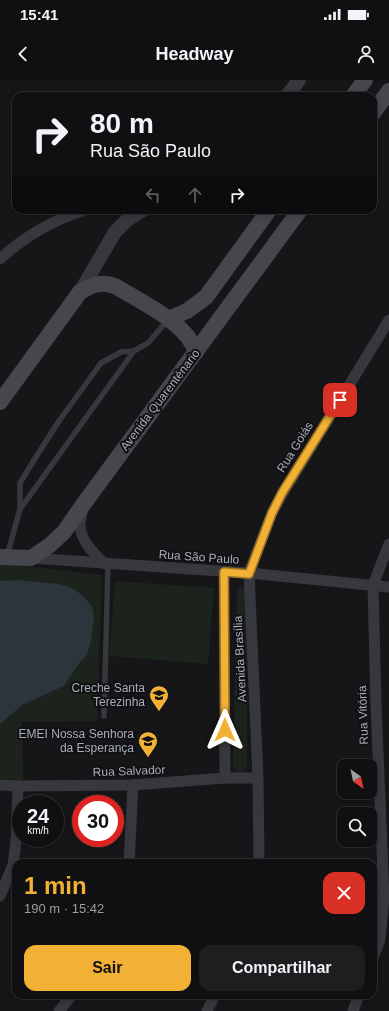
<!DOCTYPE html>
<html lang="pt">
<head>
<meta charset="utf-8">
<style>
	body { margin:0; font-family:Arial,sans-serif; background:#1e1e20; color:#f1f3f6; height:100vh; display:flex; flex-direction:column; font-size:15px; white-space:nowrap }
	* { box-sizing:border-box; margin:0 }
	p { font-size:13px; color:#9c9d9f }
	.icon { flex:none; width:22px; height:22px; fill:none; stroke:currentColor; stroke-width:2; stroke-linecap:round; stroke-linejoin:round }
	.map { position:relative; flex:1; overflow:hidden }
	.panel { position:absolute; left:12px; top:779px; width:365px; height:140px; display:flex; flex-direction:column; background:#101012; border-radius:12px; box-shadow:0 2px 6px #0003,0 0 0 1px #303032 }
	.panel>* { flex:none }
	.guide { position:absolute; left:12px; top:12px; width:365px; height:122px; border-radius:12px; box-shadow:0 2px 6px #0003,0 0 0 1px #303032; background:#101012; color:#f1f3f6; overflow:hidden }
	.needle { width:26px; rotate:147deg }
	.controls { position:absolute; left:337px; top:679px; display:grid; gap:8px }
	.controls a { display:grid; place-items:center; width:40px; height:40px; border-radius:8px; background:#101012; box-shadow:0 2px 6px #0003,0 0 0 1px #303032; font-size:20px }
	.speed { position:absolute; left:12px; top:715px; display:flex; gap:8px; font-size:20px; font-weight:700; text-align:center }
	.speed>* { display:grid; place-content:center; width:52px; height:52px; border-radius:50%; background:#101012; box-shadow:0 2px 6px #0003,0 0 0 1px #303032; line-height:1 }
	.speed small { font-size:10px; font-weight:400 }
	.speed .limit { border:6px solid #d22; background:#fff; color:#111 }
	.pin { position:absolute; display:grid; place-items:center; width:34px; height:34px; color:#fff; margin:-17px; border-radius:8px; box-shadow:0 2px 6px #0006 }
	.me { position:absolute; width:44px; margin:-22px; rotate:0deg; stroke-linejoin:round; filter:drop-shadow(0 0 3px #0008) }
	.turn { display:flex; align-items:center; gap:14px; height:84px; padding:0 12px; font-size:18px }
	.turn .icon { width:52px; height:52px; stroke-width:2.5 }
	.turn b { display:block; font-size:28px; line-height:34px }
	.lanes { display:flex; align-items:center; height:38px; padding:0 12px; background:#0003; justify-content:center; gap:20px; direction:ltr }
	.lanes .off { opacity:.35 }
	.round { display:grid; place-items:center; flex:none; width:42px; height:42px; border-radius:12px; background:#1e1e20 }
	.overview { display:flex; align-items:center; justify-content:space-between; height:68px; padding:0 12px }
	h1 { font-size:24px; font-weight:700; line-height:30px; color:#f2b134 }
	.action { display:flex; gap:8px; margin-top:auto; padding:8px 12px }
	.action a { flex:1; height:46px; border-radius:12px; background:#f2b134; color:#111; font-size:16px; font-weight:700; line-height:46px; text-align:center }
	.action a+a { background:#1e1e20; color:#f1f3f6 }
	.status { display:flex; justify-content:space-between; align-items:center; height:28px; padding:0 20px; background:#101012; direction:ltr }
	.status svg { height:11px; fill:currentColor }
	header { display:flex; justify-content:space-between; align-items:center; height:52px; padding:0 12px; background:#101012; font-size:18px; font-weight:700 }
	.map>svg:first-child { display:block }
	.green { fill:#1c231d }
	.water { fill:#2c353c }
	.lines { fill:none; stroke-linecap:round; stroke-linejoin:round }
	.service { stroke:#37383d; stroke-width:5.5 }
	.minor { stroke:#37383d; stroke-width:11 }
	.tertiary { stroke:#37383d; stroke-width:14 }
	.secondary { stroke:#45474d; stroke-width:16 }
	.route-casing { stroke:#9d7322; stroke-width:10 }
	.route { stroke:#f2b134; stroke-width:7 }
	.labels { text-anchor:middle; dominant-baseline:central; stroke-width:4; stroke-linejoin:round; paint-order:stroke }
	.street-label { font-size:12px; fill:#a8adb8; stroke:#111113 }
	.poi-label { font-size:12px; fill:#a8adb8; stroke:#111113; text-anchor:end }
</style>
</head>
<body>
<div class="status"><b>15:41</b><svg viewBox="0 0 49 12"><path d="M0 12V9h3v3zM5 12V6h3v6zM10 12V3h3v9zM15 12V0h3v12zM26 1h20v11H26zM47 4h2v5h-2z"/></svg></div>
<header><svg class="icon" aria-label="back" viewBox="0 0 24 24"><path d="M15 5l-7 7 7 7"/></svg>Headway<svg class="icon" aria-label="person" viewBox="0 0 24 24"><circle cx="12" cy="8" r="4"/><path d="M4 21q1-7 8-7t8 7"/></svg></header>
<div class="map">
<svg width="389" height="931" viewBox="0 0 389 931">
	<rect width="100%" height="100%" fill="#161618"/>
	<g class="green">
		<polygon points="0,484 19,485 102,495 97,641 22,642 23,701 0,699"/>
		<polygon points="115,501 214,508 208,584 109,576"/>
		<polygon points="242,506 247,510 247,688 243,693 237,693 233,688 237,512 237,509"/>
	</g>
	<polygon class="water" points="18,500 58,504 68,506 78,512 88,521 92,527 94,537 91,561 87,575 80,582 64,606 22,625 0,644 0,501"/>
	<g class="lines">
		<g class="service">
			<polyline points="20,429 134,271 148,263 167,241"/>
			<polyline points="7,476 20,429 20,403 36,377 59,341 101,283 121,272 134,271"/>
			<polyline points="104,636 108,484"/>
		</g>
		<g class="minor">
			<path d="M0,179c25,-23 53,-39 85,-49"/>
			<path d="M83,429c-1,4 -2,9 -3,13 -1,17 13,31 25,42"/>
			<polyline points="31,478 249,493 389,507"/>
			<polyline points="224,492 225,698"/>
			<polyline points="0,705 18,706 133,705 225,698 258,698"/>
			<polyline points="129,783 133,705"/>
			<polyline points="259,783 258,698 249,493 272,433 283,413 389,240"/>
			<polyline points="0,816 13,785 16,762 18,706"/>
			<polyline points="373,878 380,859 384,817 376,624 373,505 389,464"/>
			<polyline points="59,931 72,915"/>
			<polyline points="207,931 215,915"/>
			<polyline points="353,931 359,915"/>
		</g>
		<g class="tertiary">
			<polyline points="287,16 299,0"/>
			<polyline points="80,212 115,152 127,140 143,130"/>
		</g>
		<g class="secondary">
			<polyline points="353,16 365,0"/>
			<polyline points="373,33 389,11"/>
			<polyline points="168,239 187,231 206,217 269,130"/>
			<path d="M0,322l80,-110c12,-7 21,-11 35,-6 26,16 72,37 81,66"/>
			<polyline points="0,477 31,478 50,465 64,452 85,422 300,130"/>
		</g>
	</g>
	<g class="lines">
		<g class="route-casing">
			<polyline id="route" points="225,650 224,492 249,494 272,433 282,413 340,320"/>
		</g>
		<use href="#route" class="route"/>
	</g>
	<defs>
		<g id="school-pin" transform="scale(1)"><path d="M0 17L-7.5 6A9.5 9.5 0 1 1 7.5 6Z" fill="#f2b134" stroke="#111113"/><path d="M0-5L7-2L0 1L-7-2ZM-4 1L0 2.5L4 1V4Q0 6-4 4Z" fill="#111"/></g>
	</defs>
	<g fill-rule="evenodd">
		<use href="#school-pin" x="159" y="615"/>
		<use href="#school-pin" x="148" y="661"/>
	</g>
	<g class="labels">
		<g class="street-label">
			<text transform="translate(160 320) rotate(-53)">Avenida Quarenténario</text>
			<text transform="translate(295 367) rotate(-58)">Rua Goiás</text>
			<text transform="translate(199 477) rotate(4)">Rua São Paulo</text>
			<text transform="translate(240 579) rotate(-93)">Avenida Brasília</text>
			<text transform="translate(363 635) rotate(-92)">Rua Vitória</text>
			<text transform="translate(129 691) rotate(-2)">Rua Salvador</text>
		</g>
		<g class="poi-label">
			<text x="145" y="608">Creche Santa<tspan x="145" dy="14">Terezinha</tspan></text>
			<text x="134" y="654">EMEI Nossa Senhora<tspan x="134" dy="14">da Esperança</tspan></text>
		</g>
	</g>
</svg>
<div class="controls">
<a><svg class="needle" viewBox="-14 -14 28 28"><path d="M0-13l5 13h-10z" fill="#e53935"/><path d="M0 13l5-13h-10z" fill="#9c9d9f"/></svg></a>
<a><svg class="icon" aria-label="search" viewBox="0 0 24 24"><circle cx="10" cy="10" r="6"/><path d="M15 15l6 6"/></svg></a>
</div>
<div class="speed"><div>24<small>km/h</small></div><div class="limit">30</div></div>
<div class="pin" style="left:340px;top:320px;background:#d93025"><svg class="icon" aria-label="arrive" viewBox="0 0 24 24"><path d="M6 21V4h12l-3 4 3 4H6"/></svg></div>
<svg class="me" style="left:225px;top:650px" viewBox="-20 -20 40 40"><path d="M0-17L14 15 0 8-14 15z" fill="#f2b134" stroke="#fff" stroke-width="4"/></svg>
<div class="guide">
<div class="turn"><svg class="icon" aria-label="right" viewBox="0 0 24 24"><path d="M7 20v-9h11M14 6l5 5-5 5"/></svg><div><b>80 m</b>Rua São Paulo</div></div>
<div class="lanes"><svg class="icon off" aria-label="left" viewBox="0 0 24 24"><path d="M17 20v-9H6M10 6l-5 5 5 5"/></svg><svg class="icon off" aria-label="ahead" viewBox="0 0 24 24"><path d="M12 20V5M6 11l6-6 6 6"/></svg><svg class="icon" aria-label="right" viewBox="0 0 24 24"><path d="M7 20v-9h11M14 6l5 5-5 5"/></svg></div>
</div>
<section class="panel">
<div class="overview"><div><h1>1 min</h1><p>190 m · 15:42</p></div><a class="round" style="background:#d93025;color:#fff"><svg class="icon" aria-label="close" viewBox="0 0 24 24"><path d="M6 6l12 12M18 6L6 18"/></svg></a></div>
<div class="action"><a>Sair</a><a>Compartilhar</a></div>
</section>
</div>
</body>
</html>
